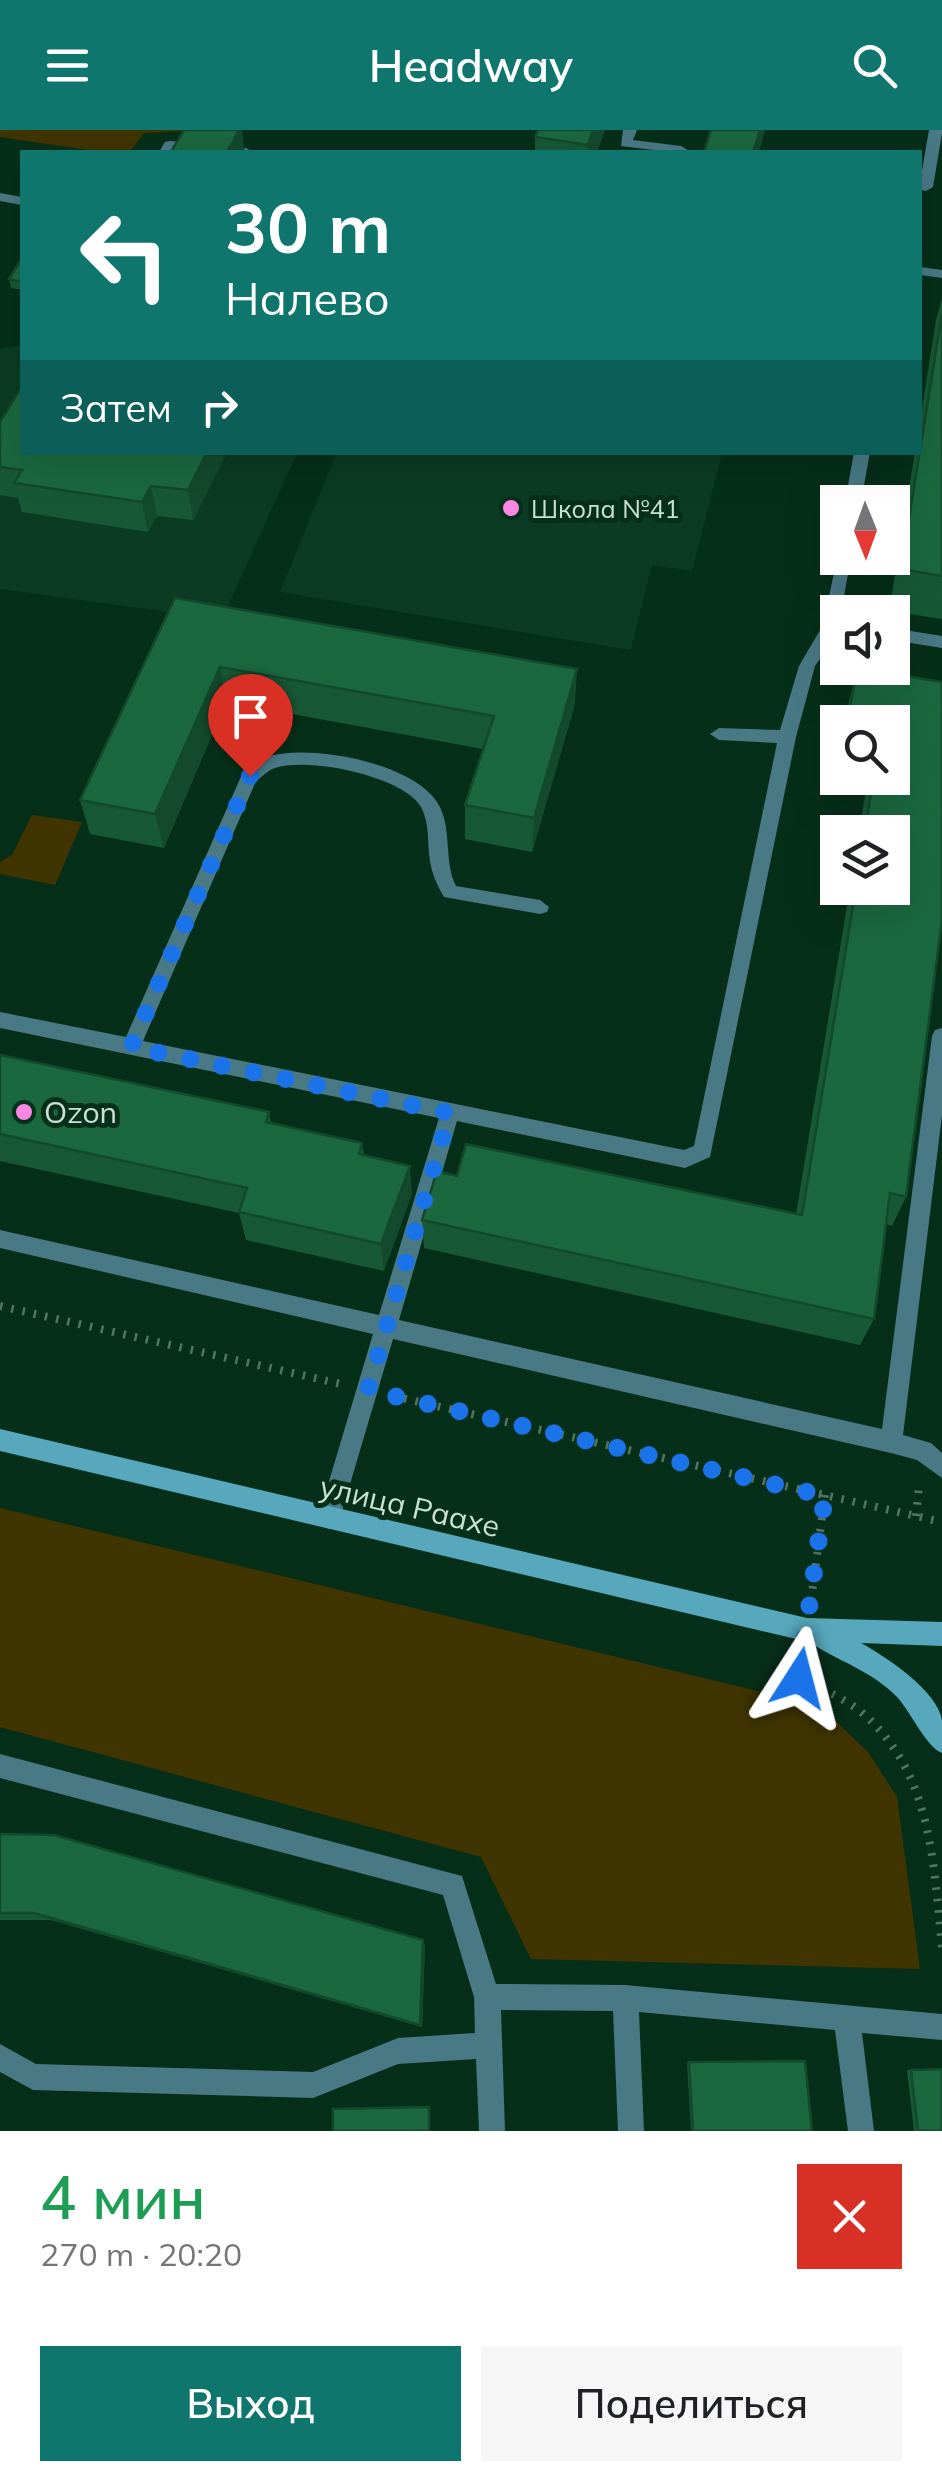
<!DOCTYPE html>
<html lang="ru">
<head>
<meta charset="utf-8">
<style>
	body { margin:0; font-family:Mulish,sans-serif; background:#f6f6f6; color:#202124; height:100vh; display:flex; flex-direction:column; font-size:38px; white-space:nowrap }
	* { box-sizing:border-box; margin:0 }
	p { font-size:32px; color:#757577 }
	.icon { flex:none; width:55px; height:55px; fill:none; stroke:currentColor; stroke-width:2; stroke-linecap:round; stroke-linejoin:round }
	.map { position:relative; height:2001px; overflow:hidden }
	.side { display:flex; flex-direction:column; background:#fff; flex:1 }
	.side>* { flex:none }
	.guide { position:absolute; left:20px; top:20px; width:902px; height:305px; border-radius:0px; box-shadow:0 10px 40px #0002; background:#0f766e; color:#fff; overflow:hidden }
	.needle { width:65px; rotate:179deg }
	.fabs { position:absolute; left:820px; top:355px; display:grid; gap:20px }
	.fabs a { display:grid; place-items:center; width:90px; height:90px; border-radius:0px; background:#fff; box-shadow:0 10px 40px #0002; font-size:50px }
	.pin { position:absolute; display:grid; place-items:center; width:85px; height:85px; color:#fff; margin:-102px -42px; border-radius:50% 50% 50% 0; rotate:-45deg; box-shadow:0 0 10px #0007 }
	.pin .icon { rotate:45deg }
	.me { position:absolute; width:110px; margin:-55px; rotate:9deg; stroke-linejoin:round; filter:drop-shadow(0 0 8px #0008) }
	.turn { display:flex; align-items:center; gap:35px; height:210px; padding:0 40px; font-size:45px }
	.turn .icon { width:130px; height:130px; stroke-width:2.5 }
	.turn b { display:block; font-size:70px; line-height:85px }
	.then { display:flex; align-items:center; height:95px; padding:0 40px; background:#0003; gap:20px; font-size:38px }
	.round { display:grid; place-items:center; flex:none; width:105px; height:105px; border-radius:0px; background:#f6f6f6 }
	.headline { display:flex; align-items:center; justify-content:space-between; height:170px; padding:0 40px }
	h1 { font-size:60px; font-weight:600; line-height:75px; color:#1e9e55 }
	.button { display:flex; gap:20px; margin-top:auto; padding:20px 40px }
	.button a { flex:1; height:115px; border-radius:0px; background:#0f766e; color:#fff; font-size:40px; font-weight:600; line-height:115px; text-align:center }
	.button a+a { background:#f6f6f6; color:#202124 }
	header { display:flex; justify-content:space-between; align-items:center; height:130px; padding:0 40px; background:#0f766e; color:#fff; font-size:45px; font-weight:600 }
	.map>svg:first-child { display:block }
	.built { fill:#0b3b23 }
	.green { fill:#403400 }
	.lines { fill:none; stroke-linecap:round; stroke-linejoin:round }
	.path { stroke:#527561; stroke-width:8; stroke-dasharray:2.5 9; stroke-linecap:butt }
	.service { fill:#497985; fill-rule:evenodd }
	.secondary { fill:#57a8bc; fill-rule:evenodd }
	.wall { fill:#175936 }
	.shaded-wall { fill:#13492c }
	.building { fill:#1b683f; stroke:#13492c; stroke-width:2.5 }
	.route { stroke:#1a73e8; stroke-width:18; stroke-dasharray:0 32.4 }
	.poi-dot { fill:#fc86e4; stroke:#062f19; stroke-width:4 }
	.labels { text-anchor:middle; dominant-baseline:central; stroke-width:10; stroke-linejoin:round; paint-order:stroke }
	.far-poi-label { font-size:25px; fill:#c8e2d0; stroke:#062f19; text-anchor:start }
	.poi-label { font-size:30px; fill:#c8e2d0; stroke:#062f19; text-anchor:start }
	.street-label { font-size:30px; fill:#c8e2d0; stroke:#062f19 }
</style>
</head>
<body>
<header><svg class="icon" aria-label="menu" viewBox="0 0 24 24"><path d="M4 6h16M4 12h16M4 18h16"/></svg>Headway<svg class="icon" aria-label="search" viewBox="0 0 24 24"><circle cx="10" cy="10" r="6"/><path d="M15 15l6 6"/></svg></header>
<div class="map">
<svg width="942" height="2001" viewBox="0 0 942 2001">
	<rect width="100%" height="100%" fill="#062f19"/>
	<g class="built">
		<polygon points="22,215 22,322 297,323 222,489 0,459 0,219"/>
		<polygon points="337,322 722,322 722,323 692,441 652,435 631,520 280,462"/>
	</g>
	<g class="green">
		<polygon points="0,0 203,0 144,3 130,22 101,22 0,7"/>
		<polygon points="32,685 82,692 55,755 0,744 0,732 12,725"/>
		<polygon points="0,1378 820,1576 868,1622 897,1667 920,1839 531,1829 481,1727 0,1597"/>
	</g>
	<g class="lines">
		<g class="path">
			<polyline points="0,1176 341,1254"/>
			<polyline points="393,1266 942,1392"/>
			<polyline points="916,1386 919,1357"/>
			<polyline points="811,1470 825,1365"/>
			<path d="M802,1527l-3,20c20,11 43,20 61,34 72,60 73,150 82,236"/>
		</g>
		<g class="service">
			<polygon points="623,0 637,0 633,10 681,16 688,20 670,22 621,16"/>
			<polygon points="929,0 942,0 942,3 933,57 926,61 920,60 920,52"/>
			<polygon points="170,11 246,18 253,22 174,19 171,22 159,22 165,12"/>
			<polygon points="0,63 22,67 22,75 0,71"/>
			<polygon points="920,137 942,140 942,148 920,145"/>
			<polygon points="854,322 870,322 861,372 845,372"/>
			<path d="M838,424v4h13l-10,54h-3v20l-23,34 -19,71 -86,420 -25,11 -228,-47 -58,199 483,109 50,-393 3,-6 7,-2v87l-39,320 28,8 11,10v25l-25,-18 -26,-7 -498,-114 -53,179 -3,8 -8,3 -8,-3 -3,-8 55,-184 -373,-86v-18l379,85 60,-197 -439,-90v-16l126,25 117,-265c8,-6 16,-13 26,-16 44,-12 143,7 168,46 16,24 6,58 19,84l84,14 9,7 -2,5 -7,2 -96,-17c-7,-12 -12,-23 -14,-36 -3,-18 0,-38 -9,-54 -18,-31 -113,-50 -146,-39 -7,2 -13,9 -19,13l-113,260 541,109 10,-4 83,-403 -58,-3 -9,-6 9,-6 61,2 19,-64 24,-41z"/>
			<polygon points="892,498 942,506 942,518 892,510"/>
			<polygon points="0,1624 462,1746 496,1854 625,1855 942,1884 942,1910 862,1903 874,2001 848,2001 835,1900 639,1882 644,2001 618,2001 613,1881 501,1880 505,2001 479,2001 476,1929 398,1934 313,1968 33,1960 0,1942 0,1914 36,1934 313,1942 398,1908 475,1903 474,1867 443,1765 0,1648"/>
		</g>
		<path class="secondary" d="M0,1299l807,189 135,4v24l-81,-3c25,14 76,47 81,77 0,11 0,23 0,33 -16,-6 -31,-41 -45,-56 -25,-26 -59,-36 -88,-55l-809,-191z"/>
	</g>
	<g class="wall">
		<polygon points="538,0 605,0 597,22 535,22 535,7"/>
		<polygon points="22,128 22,160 11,158 9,149"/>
		<polygon points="942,169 942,489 889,481 915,322 920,322 920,291 936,190"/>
		<polygon points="0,292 22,322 227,322 193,390 157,386 148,402 22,382 18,368 0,365"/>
		<polygon points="175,468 575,574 532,722 465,709 465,675 483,619 226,572 164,718 90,704 80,670"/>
		<polygon points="857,538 942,552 906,1067 892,1096 886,1094 874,1189 860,1215 424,1118 422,1090 457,1046 796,1084 850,758 892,758 892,702 859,702 868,648 892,648 892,592 844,592"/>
		<polygon points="0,925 269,982 271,993 362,1013 364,1025 412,1064 384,1141 246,1110 239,1083 0,1031"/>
		<polygon points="0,1704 423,1810 425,1815 422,1897 51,1790 0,1790"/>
		<polygon points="805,1931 812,2001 691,2001 687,1932"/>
		<polygon points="942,1939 942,2001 914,2001 907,1940"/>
	</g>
	<g class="shaded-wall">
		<polygon points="239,0 242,0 245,22 227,22"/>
		<polygon points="593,0 605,0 597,22 587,22 588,15"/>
		<polygon points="760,0 765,0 759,22 753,22"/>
		<polygon points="207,322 227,322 193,390 188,360"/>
		<polygon points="151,356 157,386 148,402 142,372"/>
		<polygon points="220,537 226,572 164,718 155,684"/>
		<polygon points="577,539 575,574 532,722 534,688"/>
		<polygon points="410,1036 412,1064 384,1141 381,1114"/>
		<polygon points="423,1810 425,1815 422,1897 420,1895"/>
	</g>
	<g class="building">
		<polygon points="184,0 239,0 227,22 171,22"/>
		<polygon points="538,0 593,0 588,15 535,7"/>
		<polygon points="711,0 760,0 753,22 704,22"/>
		<polygon points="22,128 22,152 9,149"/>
		<polygon points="942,183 942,446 901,439"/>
		<polygon points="22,256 22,322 207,322 188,360 151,356 142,372 14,353 22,340 0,337 0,292"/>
		<polygon points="175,468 577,539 534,688 465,675 494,586 220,537 155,684 80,670"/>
		<polygon points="857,538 942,552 942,789 906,1067 890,1063 874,1189 422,1090 437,1041 457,1046 466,1014 802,1085 856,758 892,758 892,702 865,702 873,648 892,648 892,592 882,592 884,585 850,578"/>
		<polygon points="0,925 269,982 266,992 362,1013 359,1024 410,1036 381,1114 239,1082 247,1058 0,1004"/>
		<polygon points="0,1704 54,1705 423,1810 420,1895 34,1783 0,1783"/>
		<polygon points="805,1931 812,2001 693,2001 689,1932"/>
		<polygon points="942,1939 942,2001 918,2001 911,1940"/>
		<polygon points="429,1977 429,2001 333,2001 333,1979"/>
	</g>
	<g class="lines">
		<polyline class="route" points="250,646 131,917 450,983 368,1260 825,1366 799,1548"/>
	</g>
	<g class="poi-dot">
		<circle cx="511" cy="378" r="10"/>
		<circle cx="24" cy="982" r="10"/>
	</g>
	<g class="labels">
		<g class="far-poi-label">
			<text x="531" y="378">Школа №41</text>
		</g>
		<g class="poi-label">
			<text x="44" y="982">Ozon</text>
		</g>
		<g class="street-label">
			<text transform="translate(410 1376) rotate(13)">улица Раахе</text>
		</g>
	</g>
</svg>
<div class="fabs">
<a><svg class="needle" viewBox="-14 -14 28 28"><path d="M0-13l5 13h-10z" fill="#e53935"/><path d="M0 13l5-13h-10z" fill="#757577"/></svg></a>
<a><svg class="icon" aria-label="sound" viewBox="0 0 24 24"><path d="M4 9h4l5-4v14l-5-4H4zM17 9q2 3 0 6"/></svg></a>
<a><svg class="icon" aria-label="search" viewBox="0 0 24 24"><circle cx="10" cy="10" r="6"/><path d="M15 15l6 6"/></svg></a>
<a><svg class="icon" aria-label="layers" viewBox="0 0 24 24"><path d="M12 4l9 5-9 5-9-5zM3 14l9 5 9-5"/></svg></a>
</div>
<div class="pin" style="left:250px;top:646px;background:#d93025"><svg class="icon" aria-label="arrive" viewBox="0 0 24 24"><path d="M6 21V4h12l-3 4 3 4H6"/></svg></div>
<svg class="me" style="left:799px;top:1548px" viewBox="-20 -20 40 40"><path d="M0-17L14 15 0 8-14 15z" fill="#1a73e8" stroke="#fff" stroke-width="4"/></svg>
<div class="guide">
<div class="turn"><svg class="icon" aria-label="left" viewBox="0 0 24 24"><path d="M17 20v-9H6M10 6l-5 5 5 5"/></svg><div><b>30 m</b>Налево</div></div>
<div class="then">Затем<svg class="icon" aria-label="right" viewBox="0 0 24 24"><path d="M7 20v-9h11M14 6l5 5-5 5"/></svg></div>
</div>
</div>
<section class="side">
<div class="headline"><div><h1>4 мин</h1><p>270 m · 20:20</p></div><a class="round" style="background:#d93025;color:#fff"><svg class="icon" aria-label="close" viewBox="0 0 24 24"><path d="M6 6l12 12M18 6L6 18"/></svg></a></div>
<div class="button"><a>Выход</a><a>Поделиться</a></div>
</section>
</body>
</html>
